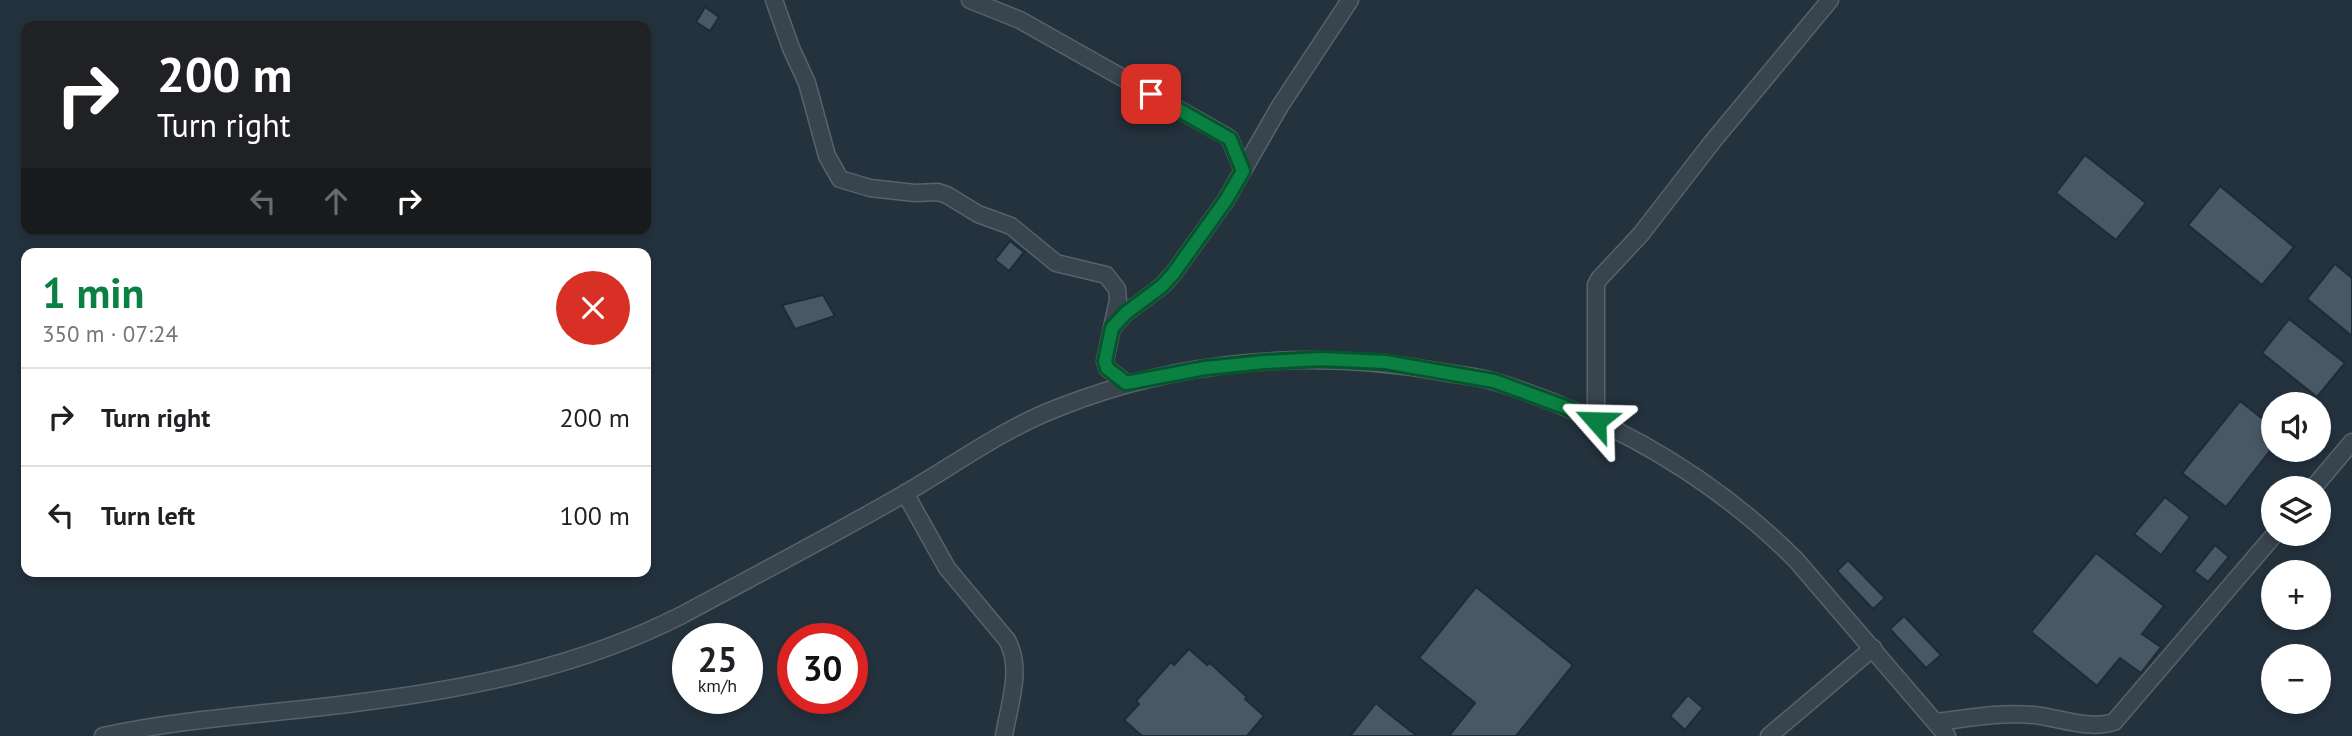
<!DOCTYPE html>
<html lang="en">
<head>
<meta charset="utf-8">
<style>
	body { margin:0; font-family:"PT Sans",sans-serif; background:#f2f2f2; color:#202124; height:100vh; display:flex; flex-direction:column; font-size:26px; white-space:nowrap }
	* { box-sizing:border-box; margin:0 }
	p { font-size:23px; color:#757577 }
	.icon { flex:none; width:38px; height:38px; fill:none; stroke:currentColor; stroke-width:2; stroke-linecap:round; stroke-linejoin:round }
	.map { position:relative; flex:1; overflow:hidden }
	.sheet { position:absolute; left:21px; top:248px; width:630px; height:329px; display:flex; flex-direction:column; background:#fff; border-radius:14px; box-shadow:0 4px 10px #0003 }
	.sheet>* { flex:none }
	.hud { position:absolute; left:21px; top:21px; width:630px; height:214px; border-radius:14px; box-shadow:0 4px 10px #0003; background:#202124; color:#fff; overflow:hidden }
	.buttons { position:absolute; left:2261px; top:392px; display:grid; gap:14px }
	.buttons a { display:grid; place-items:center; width:70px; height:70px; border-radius:50%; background:#fff; box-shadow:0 4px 10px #0003; font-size:35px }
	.speed { position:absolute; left:672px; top:623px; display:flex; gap:14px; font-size:35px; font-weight:700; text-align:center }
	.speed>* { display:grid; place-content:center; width:91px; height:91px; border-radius:50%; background:#fff; box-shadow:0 4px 10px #0003; line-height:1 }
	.speed small { font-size:18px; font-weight:400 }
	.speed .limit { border:10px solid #d22; background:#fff; color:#111 }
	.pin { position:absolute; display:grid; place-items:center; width:60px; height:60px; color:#fff; margin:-30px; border-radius:14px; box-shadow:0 4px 10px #0006 }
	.me { position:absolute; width:77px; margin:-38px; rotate:295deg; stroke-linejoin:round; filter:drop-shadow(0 0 5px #0008) }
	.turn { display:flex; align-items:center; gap:24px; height:147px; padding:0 21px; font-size:32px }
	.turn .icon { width:91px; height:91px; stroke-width:2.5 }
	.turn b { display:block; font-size:49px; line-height:60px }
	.lanes { display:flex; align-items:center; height:66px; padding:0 21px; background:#0003; justify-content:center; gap:35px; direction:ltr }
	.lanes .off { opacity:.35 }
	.round { display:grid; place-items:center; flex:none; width:74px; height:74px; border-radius:37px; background:#f2f2f2 }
	.headline { display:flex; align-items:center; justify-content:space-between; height:119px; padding:0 21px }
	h1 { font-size:42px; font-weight:600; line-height:52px; color:#0b8043 }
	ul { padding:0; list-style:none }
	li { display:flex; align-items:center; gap:21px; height:98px; padding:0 21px; border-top:2px solid #e0e0e0 }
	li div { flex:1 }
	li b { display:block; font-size:26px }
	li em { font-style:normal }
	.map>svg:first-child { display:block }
	.building { fill:#485864; stroke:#1f2b35; stroke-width:2 }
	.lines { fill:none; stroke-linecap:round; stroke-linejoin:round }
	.street-casing { stroke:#56626c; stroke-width:19 }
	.street { stroke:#38444e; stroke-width:16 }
	.route-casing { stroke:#07532c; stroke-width:18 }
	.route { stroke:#0b8043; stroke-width:12 }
</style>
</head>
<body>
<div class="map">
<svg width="2352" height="736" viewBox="0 0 2352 736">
	<rect width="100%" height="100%" fill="#24323e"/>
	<g class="building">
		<polygon points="705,7 719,17 710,31 696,22"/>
		<polygon points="2085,155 2146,203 2116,240 2056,193"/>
		<polygon points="2220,186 2294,247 2262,285 2188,225"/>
		<polygon points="1010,241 1024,252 1009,271 995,260"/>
		<polygon points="2335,264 2352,278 2352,336 2307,299"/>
		<polygon points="823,295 835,316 795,329 782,305"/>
		<polygon points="2289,319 2345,363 2317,397 2262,353"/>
		<polygon points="2240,401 2273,427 2273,447 2226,507 2182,473"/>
		<polygon points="2165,497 2190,517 2161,555 2134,534"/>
		<polygon points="2215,545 2229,557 2208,582 2194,571"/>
		<polygon points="2096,553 2164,606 2142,634 2161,647 2141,673 2120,658 2097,686 2031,632"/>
		<polygon points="1848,560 1885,598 1873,609 1837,571"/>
		<polygon points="1476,587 1573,665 1516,736 1449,736 1475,703 1419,658"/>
		<polygon points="1904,616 1941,655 1926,668 1890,629"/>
		<polygon points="1189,649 1207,665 1210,663 1247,697 1245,699 1264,716 1247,736 1142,736 1124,720 1139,704 1136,701 1171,662 1174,665"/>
		<polygon points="1688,695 1703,708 1685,730 1670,716"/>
		<polygon points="1376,703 1384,710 1417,736 1350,736"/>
	</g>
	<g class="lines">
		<g class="street-casing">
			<g id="street">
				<polyline points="774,0 791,48 807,83 827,156 840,179 870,188 915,193 938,192 947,195 978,214 1011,226 1056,263 1106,275 1117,289 1118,300 1112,328"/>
				<polyline points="970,0 1020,20 1224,135 1230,139 1243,171"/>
				<polyline points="1126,383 1107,368 1105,361 1112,328 1126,313 1162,286 1173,274 1226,200 1280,106 1350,0"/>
				<polyline points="1596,421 1596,285 1599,279 1641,234 1713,141 1830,0"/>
				<polyline points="2313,488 2352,442"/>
				<path d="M905,493l42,75 60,72c16,28 2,65 -3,96"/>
				<path d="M1937,722c32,-4 64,-10 97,-7 26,3 55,15 80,7l161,-188"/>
				<path d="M103,736c83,-18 168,-22 252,-33 113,-14 225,-36 327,-88 74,-40 149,-79 222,-121 52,-30 100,-66 156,-87 119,-47 250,-58 376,-36 20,4 41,5 60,11 115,36 215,93 300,178l151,176"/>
				<polyline points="1769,736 1873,648"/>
			</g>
		</g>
		<use href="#street" class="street"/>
	</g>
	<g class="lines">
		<g class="route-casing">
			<polyline id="route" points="1151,94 1230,139 1243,171 1226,200 1173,274 1162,286 1126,313 1112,328 1105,361 1107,368 1126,383 1205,368 1265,362 1321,359 1385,362 1494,381 1565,407 1596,421"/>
		</g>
		<use href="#route" class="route"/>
	</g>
</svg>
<div class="buttons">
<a><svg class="icon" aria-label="sound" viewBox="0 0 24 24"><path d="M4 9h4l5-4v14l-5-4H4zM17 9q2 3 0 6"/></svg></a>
<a><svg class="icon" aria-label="layers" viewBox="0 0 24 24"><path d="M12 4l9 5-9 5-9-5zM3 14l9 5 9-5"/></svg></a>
<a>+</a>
<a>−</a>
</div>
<div class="speed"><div>25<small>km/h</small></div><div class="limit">30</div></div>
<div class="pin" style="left:1151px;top:94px;background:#d93025"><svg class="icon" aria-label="arrive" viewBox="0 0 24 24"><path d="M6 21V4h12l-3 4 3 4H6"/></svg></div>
<svg class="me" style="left:1596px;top:421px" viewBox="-20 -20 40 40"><path d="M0-17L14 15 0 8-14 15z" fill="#0b8043" stroke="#fff" stroke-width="4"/></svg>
<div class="hud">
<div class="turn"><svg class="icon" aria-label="right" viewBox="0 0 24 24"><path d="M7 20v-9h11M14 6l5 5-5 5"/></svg><div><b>200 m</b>Turn right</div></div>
<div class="lanes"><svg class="icon off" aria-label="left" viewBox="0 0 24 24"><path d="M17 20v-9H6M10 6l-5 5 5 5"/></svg><svg class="icon off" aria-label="ahead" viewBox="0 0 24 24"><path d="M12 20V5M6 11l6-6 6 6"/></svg><svg class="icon" aria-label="right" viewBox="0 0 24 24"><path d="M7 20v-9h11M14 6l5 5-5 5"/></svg></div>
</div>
<section class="sheet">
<div class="headline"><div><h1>1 min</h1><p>350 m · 07:24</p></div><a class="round" style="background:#d93025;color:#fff"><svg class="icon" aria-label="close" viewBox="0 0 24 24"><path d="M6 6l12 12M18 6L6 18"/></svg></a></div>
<ul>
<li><svg class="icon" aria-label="right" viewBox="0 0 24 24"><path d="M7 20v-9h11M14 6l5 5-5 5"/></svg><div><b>Turn right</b></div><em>200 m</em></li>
<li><svg class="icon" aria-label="left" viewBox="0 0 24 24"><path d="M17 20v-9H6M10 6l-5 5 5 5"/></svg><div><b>Turn left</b></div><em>100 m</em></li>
</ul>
</section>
</div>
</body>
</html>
